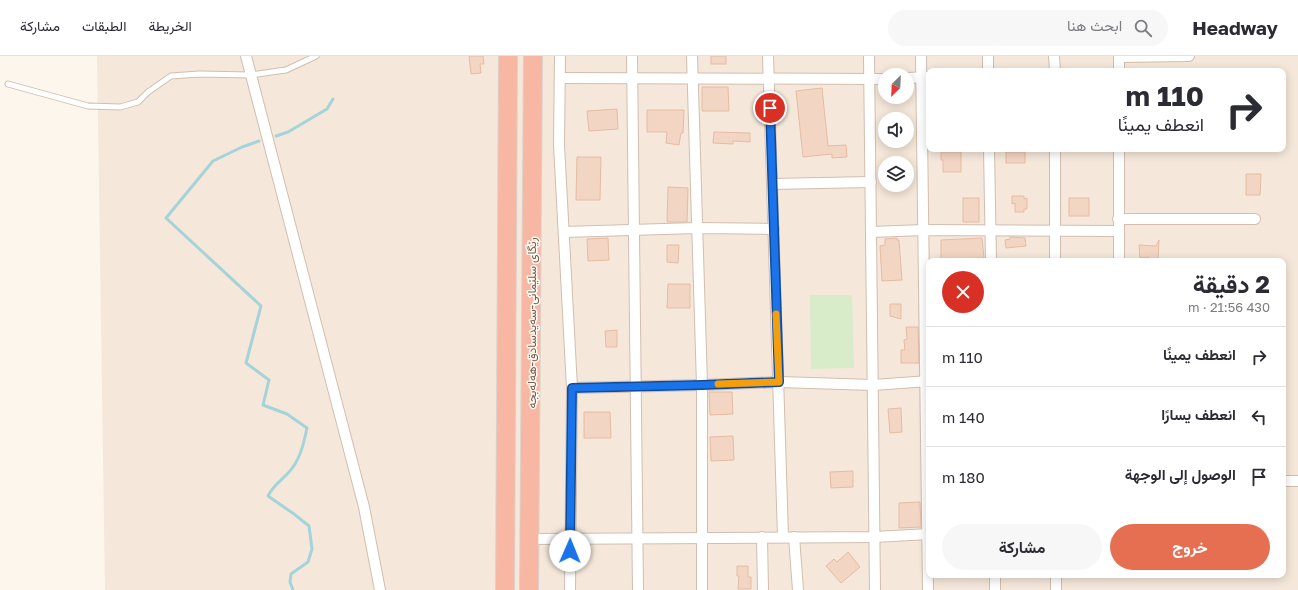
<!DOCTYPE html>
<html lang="ar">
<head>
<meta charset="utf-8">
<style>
	body { margin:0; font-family:"Golos Text",Vazirmatn,sans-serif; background:#f7f7f7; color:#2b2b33; direction:rtl; height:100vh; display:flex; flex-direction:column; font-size:15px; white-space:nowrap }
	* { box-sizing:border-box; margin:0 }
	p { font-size:13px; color:#7c7c81 }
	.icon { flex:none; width:22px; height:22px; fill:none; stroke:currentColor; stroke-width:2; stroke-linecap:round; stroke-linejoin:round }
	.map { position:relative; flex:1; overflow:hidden; direction:ltr }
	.drawer { position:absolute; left:926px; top:202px; width:360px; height:320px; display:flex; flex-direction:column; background:#fff; border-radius:8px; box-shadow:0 2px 10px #0003; direction:rtl }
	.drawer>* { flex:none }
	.top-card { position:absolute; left:926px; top:12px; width:360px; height:84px; border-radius:8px; box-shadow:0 2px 10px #0003; direction:rtl; background:#fff; color:#2b2b33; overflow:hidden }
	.needle { width:26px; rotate:204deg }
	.tools { position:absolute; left:878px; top:12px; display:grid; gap:8px }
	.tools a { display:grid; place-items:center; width:36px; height:36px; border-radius:50%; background:#fff; box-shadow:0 2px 10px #0003; font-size:20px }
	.pin { position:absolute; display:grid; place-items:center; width:34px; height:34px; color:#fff; margin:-17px; border:2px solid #fff; border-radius:50%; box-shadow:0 1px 4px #0007 }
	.me { position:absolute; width:44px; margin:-22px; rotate:1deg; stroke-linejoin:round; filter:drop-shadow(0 0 3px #0008) }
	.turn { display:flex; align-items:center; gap:14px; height:84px; padding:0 16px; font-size:18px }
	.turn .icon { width:52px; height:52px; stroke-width:2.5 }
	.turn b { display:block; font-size:28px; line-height:34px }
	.round { display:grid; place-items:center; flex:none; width:42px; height:42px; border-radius:21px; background:#f7f7f7 }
	.overview { display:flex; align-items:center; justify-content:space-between; height:68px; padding:0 16px }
	h1 { font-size:24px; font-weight:700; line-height:30px }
	.cta { display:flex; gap:8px; margin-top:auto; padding:8px 16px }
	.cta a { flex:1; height:46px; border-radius:24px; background:#e76f51; color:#fff; font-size:16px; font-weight:700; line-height:46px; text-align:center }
	.cta a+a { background:#f7f7f7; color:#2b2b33 }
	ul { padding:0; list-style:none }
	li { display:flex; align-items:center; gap:12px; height:60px; padding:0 16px; border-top:1px solid #e1e1e2 }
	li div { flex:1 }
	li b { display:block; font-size:15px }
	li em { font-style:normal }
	header { display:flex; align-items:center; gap:24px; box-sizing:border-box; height:56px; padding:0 20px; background:#fff; border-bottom:1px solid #e1e1e2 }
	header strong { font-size:19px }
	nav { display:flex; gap:22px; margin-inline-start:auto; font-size:14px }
	.search { width:280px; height:36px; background:#f7f7f7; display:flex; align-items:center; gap:10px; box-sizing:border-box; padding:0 14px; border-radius:22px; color:#7c7c81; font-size:15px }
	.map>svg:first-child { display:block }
	.residential { fill:#f5e8da; fill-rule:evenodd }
	.green { fill:#d8ecc9 }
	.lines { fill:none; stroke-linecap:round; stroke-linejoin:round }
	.stream { stroke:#a5d3da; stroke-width:3 }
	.building { fill:#f3d5c3; stroke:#e6bba3 }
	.lane-casing { stroke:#d1beb0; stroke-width:7 }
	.street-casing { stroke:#d1beb0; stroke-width:12 }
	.highway-casing { stroke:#dad1cd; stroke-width:20 }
	.lane { stroke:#fff; stroke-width:5 }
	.street { stroke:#fff; stroke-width:10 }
	.highway { stroke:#f7b7a3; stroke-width:18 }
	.route-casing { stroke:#114b97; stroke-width:10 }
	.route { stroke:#1a73e8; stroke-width:7 }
	.slow { stroke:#f59e0b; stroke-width:7 }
	.labels { text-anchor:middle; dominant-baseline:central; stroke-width:3; stroke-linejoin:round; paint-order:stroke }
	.street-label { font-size:12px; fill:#7a5c4d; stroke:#fffaf3 }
</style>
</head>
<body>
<header>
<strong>Headway</strong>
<div class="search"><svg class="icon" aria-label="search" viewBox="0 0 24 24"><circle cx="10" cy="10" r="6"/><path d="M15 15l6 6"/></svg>ابحث هنا</div>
<nav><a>الخريطة</a><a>الطبقات</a><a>مشاركة</a></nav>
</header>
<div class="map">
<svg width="1298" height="534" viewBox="0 0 1298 534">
	<rect width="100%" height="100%" fill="#fdf6ec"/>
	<path class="residential" d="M97,0h1201v534h-1193zM929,15h354v78h-354zM885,19h22v22h-22zM885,63h22v22h-22zM885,107h22v22h-22zM929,205h354v314h-354z"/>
	<polygon class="green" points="810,239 852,239 854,312 811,313"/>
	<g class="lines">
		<g class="stream">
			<polyline points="276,80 288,76 327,53 333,43"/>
			<path d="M259,85l-17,6 -29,14 -47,57 95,88 -15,57 23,17 -6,25 24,9 20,14c-3,14 -6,28 -14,39 -7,11 -18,15 -25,29l26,18 15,12 3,23 -4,13 -17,12 -1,8 3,8"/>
		</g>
	</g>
	<g class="building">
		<polygon points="469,0 483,0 484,8 480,8 481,17 471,18"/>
		<rect x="711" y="0" width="15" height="8"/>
		<polygon points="702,31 728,31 729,55 702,55"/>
		<polygon points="822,32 828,90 846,89 847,101 832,102 832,98 803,101 796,35"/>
		<polygon points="617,53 618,73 589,75 587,55"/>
		<polygon points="647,54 684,54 683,77 681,77 679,89 666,87 667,76 647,76"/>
		<polygon points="714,76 750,77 750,86 733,85 733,88 713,87"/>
		<polygon points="941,96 961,96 961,116 943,116 943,104 941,104"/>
		<rect x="1006" y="96" width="19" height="11"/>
		<polygon points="577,101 601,101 600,144 576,144"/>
		<polygon points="1246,118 1261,118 1260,139 1246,139"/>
		<polygon points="668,131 688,132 687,166 667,166"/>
		<polygon points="1012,140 1024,140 1024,143 1027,142 1027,153 1024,153 1024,156 1015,156 1015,147 1012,148"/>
		<rect x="963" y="142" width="16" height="24"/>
		<rect x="1069" y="142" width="20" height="18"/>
		<polygon points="1010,181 1025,182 1026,190 1006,192 1005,184 1010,183"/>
		<polygon points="608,182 609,204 588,205 587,183"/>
		<polygon points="897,182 897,184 899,184 902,224 882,225 880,190 885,189 885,183"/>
		<polygon points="982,182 984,202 941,203 941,184"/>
		<polygon points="1159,184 1158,205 1146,205 1149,201 1140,202 1139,189 1156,190"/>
		<polygon points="667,189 679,189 678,207 667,206"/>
		<polygon points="668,228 690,228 690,252 667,252"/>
		<polygon points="890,248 901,248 901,263 890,260"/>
		<polygon points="906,271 918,271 919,307 901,307 901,294 905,294 904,284 907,283"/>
		<polygon points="617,274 617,291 606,291 605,275"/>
		<polygon points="709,336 732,336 733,358 710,359"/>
		<polygon points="901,352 902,376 890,377 888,353"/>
		<polygon points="584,356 610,356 611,382 584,382"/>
		<polygon points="733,380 734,404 711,405 710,381"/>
		<polygon points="853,415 853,431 831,432 830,416"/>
		<polygon points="920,446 921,471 899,472 899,447"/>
		<polygon points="848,496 860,511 841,527 826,510 834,503 837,506"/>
		<polygon points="737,510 748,510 748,521 751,521 751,533 738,533 739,520 737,520"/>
	</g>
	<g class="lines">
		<g class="lane-casing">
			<polyline id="lane" points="8,28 88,50 120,51 138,46 148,36 171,20 199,18 251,19 286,14 316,0"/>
		</g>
		<g class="street-casing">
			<g id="street">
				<polyline points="246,0 364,451 380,534"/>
				<polyline points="560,0 559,89 572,332 570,534"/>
				<polyline points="632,0 638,534"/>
				<polyline points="692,0 702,329 702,534"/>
				<polyline points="768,0 783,481"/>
				<polyline points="869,0 875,534"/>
				<polyline points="921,0 928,534"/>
				<polyline points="988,0 988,15"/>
				<polyline points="1054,0 1055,15"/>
				<polyline points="1119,0 1119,15"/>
				<polyline points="1119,1 1189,0"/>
				<polyline points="560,22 885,23"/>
				<polyline points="907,22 929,21"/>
				<polyline points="989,93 991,205"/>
				<polyline points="1055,93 1055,205"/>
				<polyline points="1119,93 1119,205"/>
				<polyline points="772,128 871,126"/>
				<polyline points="1118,163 1255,163"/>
				<polyline points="564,176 697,172 774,173"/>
				<polyline points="871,176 924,174 1118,175"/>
				<polyline points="572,332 702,329 779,326 873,329 929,325"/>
				<polyline points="1283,425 1298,425"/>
				<polyline points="762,481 763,534"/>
				<polyline points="794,481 798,534"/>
				<polyline points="530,483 874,481 929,478"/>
				<polyline points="995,519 995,534"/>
				<polyline points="1056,519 1056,534"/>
			</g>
		</g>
		<g class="highway-casing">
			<g id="highway">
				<polyline points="505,534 508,0"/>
				<polyline points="529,534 533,0"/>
			</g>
		</g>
		<use href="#lane" class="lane"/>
		<use href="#street" class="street"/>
		<use href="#highway" class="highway"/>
	</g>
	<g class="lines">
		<g class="route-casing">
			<polyline id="route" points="570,495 572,332 702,329 779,326 770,52"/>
		</g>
		<use href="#route" class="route"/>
		<polyline class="slow" points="718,328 779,326 776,258"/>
	</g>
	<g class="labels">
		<g class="street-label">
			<text transform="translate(531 267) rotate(-90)">رێگای سلێمانی-سەیدسادق-هەلەبجە</text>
		</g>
	</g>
</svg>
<div class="tools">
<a><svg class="needle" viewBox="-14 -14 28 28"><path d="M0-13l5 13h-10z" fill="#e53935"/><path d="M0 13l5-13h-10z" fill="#7c7c81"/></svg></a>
<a><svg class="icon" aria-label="sound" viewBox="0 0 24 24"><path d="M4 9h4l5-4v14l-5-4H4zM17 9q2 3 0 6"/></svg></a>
<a><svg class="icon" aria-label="layers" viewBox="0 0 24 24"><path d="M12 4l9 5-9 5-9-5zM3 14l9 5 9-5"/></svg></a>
</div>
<div class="pin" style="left:770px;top:52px;background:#d93025"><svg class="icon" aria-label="arrive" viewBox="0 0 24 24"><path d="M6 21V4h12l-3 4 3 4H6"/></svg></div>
<svg class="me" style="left:570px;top:495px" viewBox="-20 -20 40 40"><circle r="19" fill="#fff"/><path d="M0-13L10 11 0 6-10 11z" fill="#1a73e8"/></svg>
<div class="top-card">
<div class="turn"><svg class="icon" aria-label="right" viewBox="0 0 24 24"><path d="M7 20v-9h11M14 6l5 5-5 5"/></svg><div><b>110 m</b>انعطف يمينًا</div></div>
</div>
<section class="drawer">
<div class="overview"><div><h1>2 دقيقة</h1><p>430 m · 21:56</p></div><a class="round" style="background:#d93025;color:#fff"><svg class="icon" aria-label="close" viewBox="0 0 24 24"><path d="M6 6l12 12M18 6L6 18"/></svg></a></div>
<ul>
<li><svg class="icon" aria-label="right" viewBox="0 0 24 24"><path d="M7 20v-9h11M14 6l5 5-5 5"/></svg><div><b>انعطف يمينًا</b></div><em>110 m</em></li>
<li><svg class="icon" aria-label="left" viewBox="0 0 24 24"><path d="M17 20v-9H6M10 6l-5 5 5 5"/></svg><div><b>انعطف يسارًا</b></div><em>140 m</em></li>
<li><svg class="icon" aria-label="arrive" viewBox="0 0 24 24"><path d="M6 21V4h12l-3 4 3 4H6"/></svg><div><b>الوصول إلى الوجهة</b></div><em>180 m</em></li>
</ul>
<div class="cta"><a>خروج</a><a>مشاركة</a></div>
</section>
</div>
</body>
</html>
